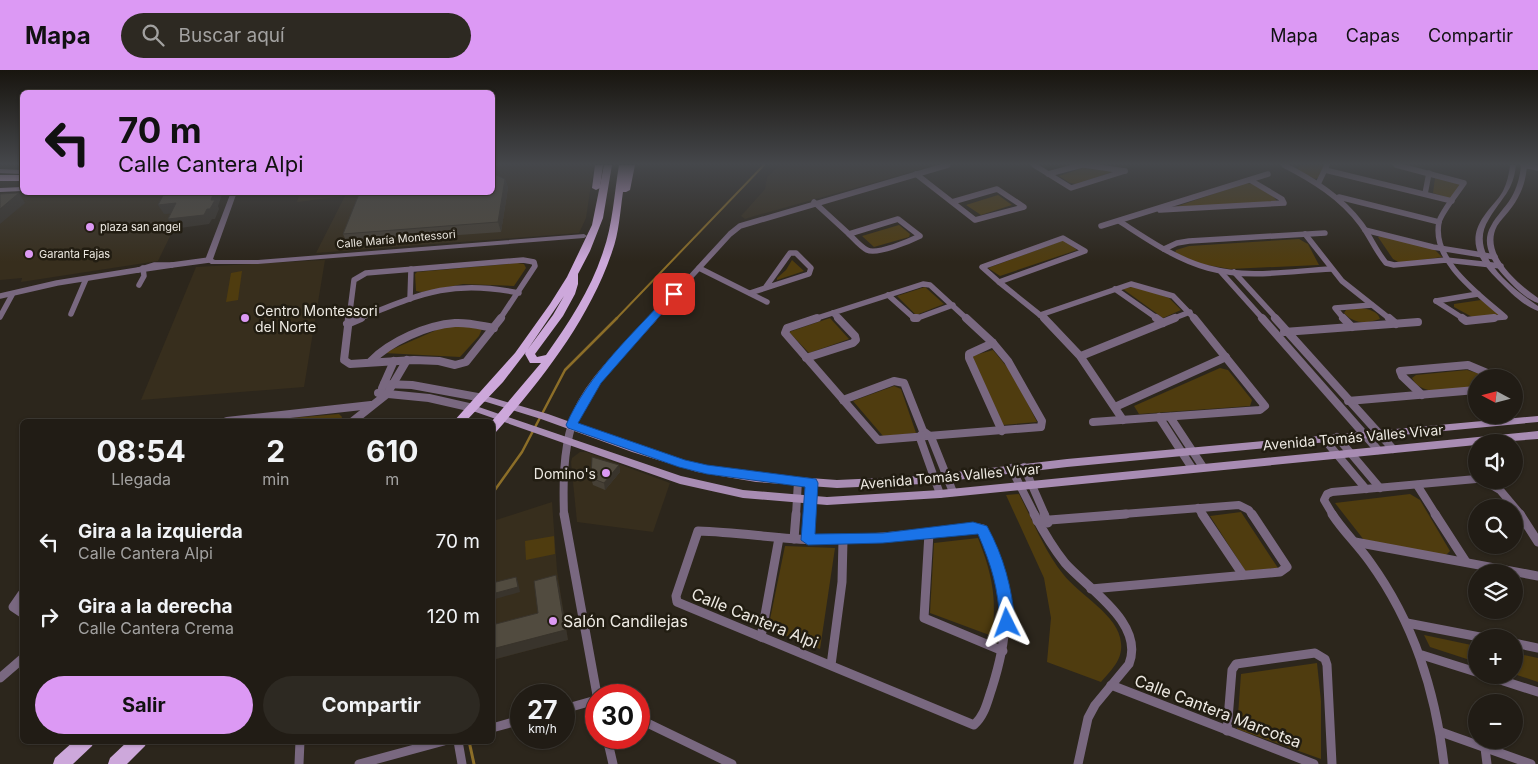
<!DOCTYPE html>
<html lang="es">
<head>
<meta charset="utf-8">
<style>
	body { margin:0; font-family:Inter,sans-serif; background:#2d2922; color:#f1f3f6; height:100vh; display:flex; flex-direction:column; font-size:19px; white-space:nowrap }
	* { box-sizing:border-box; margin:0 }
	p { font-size:16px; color:#a2a1a0 }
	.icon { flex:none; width:28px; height:28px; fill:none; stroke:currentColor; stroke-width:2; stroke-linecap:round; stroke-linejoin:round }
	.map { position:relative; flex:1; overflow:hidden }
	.details { position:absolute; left:20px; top:349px; width:475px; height:325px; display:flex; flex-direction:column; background:#211c15; border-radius:8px; box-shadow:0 1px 4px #0004,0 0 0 1px #3e3a34 }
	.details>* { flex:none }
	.top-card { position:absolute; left:20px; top:20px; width:475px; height:105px; border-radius:8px; box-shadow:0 1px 4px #0004,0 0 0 1px #3e3a34; background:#dc99f4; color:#111; overflow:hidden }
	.needle { width:32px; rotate:277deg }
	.tools { position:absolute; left:1468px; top:299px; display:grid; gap:10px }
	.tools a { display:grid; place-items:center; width:55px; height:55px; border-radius:50%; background:#211c15; box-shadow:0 1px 4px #0004,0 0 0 1px #3e3a34; font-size:25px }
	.speed { position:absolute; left:510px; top:614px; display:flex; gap:10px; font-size:25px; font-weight:700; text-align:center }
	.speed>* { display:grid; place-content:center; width:65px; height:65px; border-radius:50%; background:#211c15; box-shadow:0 1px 4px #0004,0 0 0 1px #3e3a34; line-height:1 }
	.speed small { font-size:12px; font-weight:400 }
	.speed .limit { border:8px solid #d22; background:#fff; color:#111 }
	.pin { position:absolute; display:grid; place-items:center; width:42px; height:42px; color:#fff; margin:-21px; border-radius:10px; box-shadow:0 2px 8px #0006 }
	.me { position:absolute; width:55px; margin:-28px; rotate:357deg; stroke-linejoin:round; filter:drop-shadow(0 0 4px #0008) }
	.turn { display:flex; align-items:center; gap:18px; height:105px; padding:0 15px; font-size:22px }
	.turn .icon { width:65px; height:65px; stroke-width:2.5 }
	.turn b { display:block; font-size:35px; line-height:42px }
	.eta { display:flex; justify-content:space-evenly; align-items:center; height:85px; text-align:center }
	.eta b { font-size:30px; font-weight:700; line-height:35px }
	.action { display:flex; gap:10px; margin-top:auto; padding:10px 15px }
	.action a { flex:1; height:58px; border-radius:30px; background:#dc99f4; color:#111; font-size:20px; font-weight:700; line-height:58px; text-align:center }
	.action a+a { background:#2d2922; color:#f1f3f6 }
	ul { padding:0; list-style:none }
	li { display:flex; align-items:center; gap:15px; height:75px; padding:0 15px }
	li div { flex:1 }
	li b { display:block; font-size:19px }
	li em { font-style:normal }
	header { display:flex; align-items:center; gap:30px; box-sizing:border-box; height:70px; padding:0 25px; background:#dc99f4; color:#111 }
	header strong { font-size:24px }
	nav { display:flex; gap:28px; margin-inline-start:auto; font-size:18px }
	.search { width:350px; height:45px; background:#2d2922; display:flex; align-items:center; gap:12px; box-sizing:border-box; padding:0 18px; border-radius:28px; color:#a2a1a0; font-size:19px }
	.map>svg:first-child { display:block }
	.built { fill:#372e1d }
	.green { fill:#4f3c0f }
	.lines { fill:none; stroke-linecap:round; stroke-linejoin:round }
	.stream-far2 { stroke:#8c6e28; stroke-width:2 }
	.stream-far1 { stroke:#8c6e28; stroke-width:2.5 }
	.stream { stroke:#8c6e28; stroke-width:3 }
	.minor-far2 { stroke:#796880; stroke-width:5.5 }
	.minor-far1 { stroke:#796880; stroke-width:8 }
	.minor { stroke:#796880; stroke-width:9 }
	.tertiary { fill:#796880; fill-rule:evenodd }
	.secondary { fill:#a88cb3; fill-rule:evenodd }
	.primary { fill:#cda8db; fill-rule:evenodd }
	.trunk { fill:#deb5ed; fill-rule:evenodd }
	.wall { fill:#464036 }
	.shaded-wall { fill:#39342c }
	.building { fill:#514b3f; stroke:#39342c }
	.route { fill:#1a73e8; stroke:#114b97 }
	.poi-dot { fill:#dc99f4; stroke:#221d12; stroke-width:2 }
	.labels { text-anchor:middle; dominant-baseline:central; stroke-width:5; stroke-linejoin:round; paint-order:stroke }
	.far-poi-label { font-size:11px; fill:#ede9e2; stroke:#221d12; text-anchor:start }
	.far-street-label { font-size:11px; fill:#ede9e2; stroke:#221d12 }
	.poi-label { font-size:14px; fill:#ede9e2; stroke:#221d12; text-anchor:start }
	.street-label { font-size:14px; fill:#ede9e2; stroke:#221d12 }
	.near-street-label { font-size:16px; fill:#ede9e2; stroke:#221d12 }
	.near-poi-label { font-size:16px; fill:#ede9e2; stroke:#221d12; text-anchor:start }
</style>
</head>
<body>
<header>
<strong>Mapa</strong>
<div class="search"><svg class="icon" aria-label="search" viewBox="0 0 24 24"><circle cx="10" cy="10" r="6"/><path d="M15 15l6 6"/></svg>Buscar aquí</div>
<nav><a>Mapa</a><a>Capas</a><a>Compartir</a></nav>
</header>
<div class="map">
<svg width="1538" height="694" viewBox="0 0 1538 694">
	<rect width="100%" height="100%" fill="#2c261c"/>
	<g class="built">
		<polygon points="493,95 594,95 586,148 579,163 316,183 345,126 297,132 300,122 492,122"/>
		<polygon points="780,95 937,95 751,147 745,149 741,146 765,119 767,107"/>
		<polygon points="52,122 191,123 158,191 21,212 22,208 0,210 0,124"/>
		<polygon points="325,190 304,317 141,330 196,197"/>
		<polygon points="580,382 586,382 670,413 653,462 577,452 571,392 572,388"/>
		<polygon points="552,432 557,500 568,570 493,590 493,451"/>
	</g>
	<g class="green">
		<polygon points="1301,95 1324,95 1318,108 1315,109 1298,101 1297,99"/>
		<polygon points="1083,98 1110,101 1112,102 1076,114 1070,113 1059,106"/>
		<polygon points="1435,108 1463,115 1452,129 1433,123"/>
		<path d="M1246,113c10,1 27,10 31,19l-102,5z"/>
		<polygon points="998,125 1012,135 981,145 966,135"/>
		<polygon points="899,155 910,164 909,167 874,177 862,166"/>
		<polygon points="1384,165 1434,179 1442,187 1400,193 1393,189 1378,167"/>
		<polygon points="1299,169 1308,174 1319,195 1230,199 1201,194 1175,183 1176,180 1189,176"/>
		<polygon points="1064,170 1077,180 1000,206 988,198"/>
		<polygon points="792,190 804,201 777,210 777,208 786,200"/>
		<polygon points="517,193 524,194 526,198 514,216 463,214 422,222 416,221 415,204 417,202"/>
		<polygon points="242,201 238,230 226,232 231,203"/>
		<polygon points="1135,216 1169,228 1181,240 1163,248 1123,219"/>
		<polygon points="925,217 944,234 916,245 897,226"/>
		<polygon points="1481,230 1502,245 1474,248 1454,237 1454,234"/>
		<path d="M1361,238c7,1 17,3 19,11 -14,5 -26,5 -36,-6l2,-3z"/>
		<polygon points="830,248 849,269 809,283 789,262"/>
		<polygon points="454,254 482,259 479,266 460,287 384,283 441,258"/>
		<polygon points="993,280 1012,303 1037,352 1003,355 972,286"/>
		<polygon points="1220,298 1228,300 1252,330 1250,336 1139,344 1134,336"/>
		<path d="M1467,300l23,7 -14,1v10c-19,1 -54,11 -64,-10l4,-3z"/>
		<polygon points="894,316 901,319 916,363 883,366 853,331"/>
		<polygon points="339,344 342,347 341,351 256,351"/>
		<path d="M1019,424c14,27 25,56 44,80 16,21 56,41 58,69 2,17 -10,27 -20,39l-54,-20 4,-44 -7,-40 -38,-83z"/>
		<polygon points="1410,424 1420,430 1450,481 1445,486 1364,470 1335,433"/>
		<polygon points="1241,442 1278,498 1246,502 1210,446"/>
		<polygon points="554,466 555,484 526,490 525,471"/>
		<path d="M978,468c14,36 19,59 14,98l-62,-23 4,-70z"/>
		<polygon points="785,476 835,478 820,579 768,559"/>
		<polygon points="1424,565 1476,576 1476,592 1430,577"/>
		<polygon points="1514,583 1538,588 1538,612 1514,604"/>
		<polygon points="1317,593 1321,631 1321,689 1237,659 1241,604"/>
	</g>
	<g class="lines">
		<polyline class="stream-far2" points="616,249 764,95"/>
		<polyline class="stream-far1" points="492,424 522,382 565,300 617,248"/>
		<polyline class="stream" points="469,671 474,694"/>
		<g class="minor-far2">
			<polyline points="1034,95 1071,118 1125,101"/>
			<polyline points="1084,95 1125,101"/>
			<path d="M1284,95c29,15 57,32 77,59 9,12 15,27 25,39l8,2 52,-5 55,6"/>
			<path d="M1396,95l68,18c-6,9 -23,30 -25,39 -8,39 41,73 66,95l-24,2"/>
			<polyline points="1523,95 1538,98"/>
			<polyline points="1325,100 1452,131"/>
			<polyline points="916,104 975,150 1024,137 997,119 952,132"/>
			<polyline points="1048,104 1082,95"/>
			<polyline points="1318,114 1327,95"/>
			<polyline points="1425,124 1429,103"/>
			<polyline points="1339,127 1439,152"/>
			<polyline points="814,132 849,164"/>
			<polyline points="1160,140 1284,133 1282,129 1250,110"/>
			<path d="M898,149l22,17c-10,5 -43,19 -53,14 -6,-3 -13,-11 -18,-16z"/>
			<path d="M1119,151c28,18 56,38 89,47 40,11 82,3 123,1"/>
			<polyline points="1101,156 1268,104"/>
			<polyline points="1365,160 1433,177 1495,187"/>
			<polyline points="1305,164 1342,211 1390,249"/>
			<polygon points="1063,168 1085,181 999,212 982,197"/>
			<polyline points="1164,179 1177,173 1189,171 1325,163"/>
			<polygon points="154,195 172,195 138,200"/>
			<polyline points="172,195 209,190"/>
			<polyline points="699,198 767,232"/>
			<polyline points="1220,201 1263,249"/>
			<polyline points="1234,202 1277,249"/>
			<polyline points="999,212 1045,249"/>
			<polyline points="139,215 144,206 143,198"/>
			<polyline points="1115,219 1158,249"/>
			<polyline points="750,223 809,204 811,198 796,183 790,183 765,218"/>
			<polyline points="888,225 915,249 953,235"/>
			<polyline points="0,226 57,213 138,200"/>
			<polyline points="410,229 411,199"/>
			<polyline points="1436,231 1464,249"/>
			<polyline points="1436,231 1478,224"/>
			<polyline points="833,243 839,249"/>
			<polyline points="71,244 86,209"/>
			<polyline points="1040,245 1131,214 1173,226 1195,249"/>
			<polyline points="0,247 12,225"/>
			<polyline points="349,249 354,210 366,203 523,190 534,192 535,196 500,249"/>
			<path d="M358,249c62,-25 93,-40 161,-26"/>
			<polyline points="652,249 730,164 740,156 948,95"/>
			<polyline points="814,249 923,214 930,215 967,249"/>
			<polyline points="1172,249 1190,242"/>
			<polyline points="1344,249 1335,238 1372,235"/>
		</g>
		<g class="minor-far1">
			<polyline points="349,248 344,290 350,294 414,290 439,291 455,295 466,292 501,248"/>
			<polyline points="817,248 787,258 785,263 878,370 1041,357 1042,351 1008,291 993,273 966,248"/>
			<polyline points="914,248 917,248"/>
			<polyline points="1044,248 1080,286 1123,350"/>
			<polyline points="1156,248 1163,253"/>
			<polyline points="1262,248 1378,380"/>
			<polyline points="1275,248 1393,379"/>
			<polyline points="1343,248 1352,257"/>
			<polyline points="1389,248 1396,254"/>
			<polyline points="1462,248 1466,251 1494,248"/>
			<polyline points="347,254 361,248"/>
			<polyline points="1284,262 1418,252"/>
			<polyline points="993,273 969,284 969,288 1002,361"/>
			<polyline points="1081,286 1175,248"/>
			<polyline points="806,288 853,273 856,270 855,266 838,248"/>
			<path d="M371,291c20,-20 56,-36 84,-38 13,-1 27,3 39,5"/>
			<polyline points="384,314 412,315 483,328"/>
			<polyline points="382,318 394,291"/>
			<polyline points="378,323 429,328 473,338"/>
			<polyline points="1422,325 1402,306 1400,301 1468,295 1499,308"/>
			<polyline points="843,330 894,311 904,313 923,361 931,367 953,422"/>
			<polyline points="1348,331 1476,320"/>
			<polyline points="1115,337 1226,287"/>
			<polyline points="1159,347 1192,398"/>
			<polyline points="1170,347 1203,397"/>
			<polyline points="227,351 371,335"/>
			<polyline points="353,351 387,324 407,290"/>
			<polyline points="1093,352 1260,340 1265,336 1194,248"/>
			<polyline points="921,365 920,368 940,424"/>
			<polyline points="1337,367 1380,418"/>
			<polyline points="1324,369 1366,419"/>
			<polyline points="1024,397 1045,445"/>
			<polyline points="1011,398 1035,445"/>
			<polyline points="1483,410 1500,420 1521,445"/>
			<polyline points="1417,415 1436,445"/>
			<polyline points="1198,438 1203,445"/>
			<path d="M564,445c-1,-29 -1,-62 8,-91 14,-42 53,-74 81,-106"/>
			<polyline points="796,445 798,411"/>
			<polyline points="810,445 812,413"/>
			<polyline points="1110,445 1239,435 1249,440 1252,445"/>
			<polyline points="1333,445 1324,430 1327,424 1332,422 1476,409"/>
		</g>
		<g class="minor">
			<polyline points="564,444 597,625"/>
			<path d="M1034,444c9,17 19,34 31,49 23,26 80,60 64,101l-34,41 -7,13 -10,46"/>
			<polyline points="1044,444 1048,453"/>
			<polyline points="1202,444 1243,505"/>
			<path d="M1332,444c11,17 26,31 38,48 44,61 65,128 74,202"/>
			<polyline points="1435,444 1466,492"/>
			<polyline points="1520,444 1538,472"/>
			<polyline points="1037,451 1126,444"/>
			<path d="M973,457l10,2c6,9 8,18 12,28 16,48 12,83 -3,131 -5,14 -7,27 -18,37l-297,-123 -1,-6 22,-65c40,1 79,8 118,9 53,0 105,-6 157,-13z"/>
			<polyline points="929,463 924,548 1003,581"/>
			<polyline points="794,469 796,444"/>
			<polyline points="808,470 810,444"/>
			<polyline points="1355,472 1538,506"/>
			<polyline points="1091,519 1280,502 1287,497 1252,444"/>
			<polyline points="22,524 13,537 22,543"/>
			<polyline points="1407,553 1485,568"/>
			<polyline points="761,567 779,468"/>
			<polyline points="1514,573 1538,578"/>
			<polyline points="1422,585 1476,602"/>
			<polyline points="831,595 842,512 843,470"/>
			<polyline points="1485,605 1538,622"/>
			<polyline points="0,608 22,589"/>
			<polyline points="1111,615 1314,694"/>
			<polyline points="564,639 596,630"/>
			<polyline points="639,649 732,694"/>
			<polyline points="492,658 521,650"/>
			<polyline points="1227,661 1232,600 1236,594 1315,583 1325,589 1327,595 1332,694"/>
			<polyline points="1441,662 1531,694"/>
			<polyline points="607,668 613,694"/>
			<polyline points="458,671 462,694"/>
			<polyline points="1485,678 1487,694"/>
			<polyline points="299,694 300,671"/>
			<polyline points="359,694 444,671"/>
		</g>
		<g class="tertiary">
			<path d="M1510,95h6c-3,27 -14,32 -27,54 -23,35 23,69 49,87v5c-15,-5 -29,-20 -40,-31 -19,-19 -32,-39 -14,-64 6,-9 14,-16 19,-25 4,-8 6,-17 7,-26z"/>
			<path d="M1521,95h6c-1,18 -7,32 -18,46 -4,5 -9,10 -12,15 -15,28 21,58 41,72v5c-12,-4 -24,-16 -33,-26 -12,-13 -25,-33 -14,-51 5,-10 14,-18 20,-28 6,-10 9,-21 10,-33z"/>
			<polygon points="231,122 237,122 213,189 215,190 258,190 584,164 587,166 584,168 258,194 211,194 205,190"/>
		</g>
		<g class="secondary">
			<polygon points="0,99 22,100 22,104 0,103"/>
			<polygon points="22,117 22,121 0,122 0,118"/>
			<polygon points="483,325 548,344 640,377 697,394 756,404 837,410 923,406 1067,389 1538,346 1538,352 1067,397 923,414 837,418 756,412 697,402 632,382 541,349 480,330 478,328"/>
			<polygon points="473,335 681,406 743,420 827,427 940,420 1538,361 1538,369 1499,372 1476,372 1476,375 940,428 827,435 743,428 680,414 470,340 468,338 470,336"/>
		</g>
		<g class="primary">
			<polygon points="595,95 603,95 600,118 596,120 592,118"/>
			<path d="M604,95h8l-9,53 -13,33 -12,23v10l-3,10 -12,22 -28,38 2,3 9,-2c23,-32 45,-66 57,-103 10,-28 11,-58 16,-87h8l-1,5 1,-5h8l-5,25 -4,2h-3c-3,20 -4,41 -11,60 -23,68 -70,127 -116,180l-4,1v-12l49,-58h-11l-5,-9 1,-2 -23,30 -37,39h-12l61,-68 35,-49 17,-27 25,-52zM564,226l-11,19 -25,34z"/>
			<polygon points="74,671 94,671 92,676 73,694 53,694 55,688"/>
			<polygon points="128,671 147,671 145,676 127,694 108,694 110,688"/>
		</g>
		<rect class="trunk" x="0" y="105" width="22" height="6"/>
	</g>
	<g class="wall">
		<polygon points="505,109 508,118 501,162 347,173 343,164"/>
		<polygon points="619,395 620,402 605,420 593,415 591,408"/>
	</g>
	<g class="shaded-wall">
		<polygon points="505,109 508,118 501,162 498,152"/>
		<polygon points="214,122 223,122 218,136 219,139 215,149 212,149 209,154 173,159 168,149 211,130"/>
		<polygon points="19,123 25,133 0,154 0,139"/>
		<polygon points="176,133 181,143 164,144 158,135"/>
		<polygon points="619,395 620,402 605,420 604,413"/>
		<polygon points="556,505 559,516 568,570 492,590 492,579 565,560"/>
		<polygon points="516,507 518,512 520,522 492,530 492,524"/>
	</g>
	<g class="building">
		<polygon points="492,103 505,109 498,152 343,164 359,124 378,122 492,122"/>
		<polygon points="165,122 214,122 211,130 215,130 210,139 207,139 204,145 168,149 176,133 158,135"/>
		<polygon points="19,123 0,139 0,124"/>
		<polygon points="592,387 619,395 604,413 591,408"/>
		<polygon points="556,505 565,560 492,579 492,555 538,543 534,511"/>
		<polygon points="516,507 518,517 492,524 492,513"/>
	</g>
	<linearGradient id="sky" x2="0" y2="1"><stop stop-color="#18150f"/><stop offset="0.49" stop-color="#45474b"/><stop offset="1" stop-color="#45474b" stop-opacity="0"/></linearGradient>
	<rect width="1538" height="192" fill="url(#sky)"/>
	<path class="route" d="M671,222l8,2 -78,89 -23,40 107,37 22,5 109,14 2,4 -3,51 68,-1 90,-11 14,4c17,31 25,62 28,97l-3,4 -5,2 -5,-2 -2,-4c-2,-36 -8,-56 -22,-89l-95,9 -75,2 -7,-5 4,-53 -98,-13 -28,-7 -111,-39 -2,-3c23,-52 67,-91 105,-133z"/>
	<g class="poi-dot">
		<circle cx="90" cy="157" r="5"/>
		<circle cx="29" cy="184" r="5"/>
		<circle cx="245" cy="248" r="5"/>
		<circle cx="606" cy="403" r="5"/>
		<circle cx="553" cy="551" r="5"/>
	</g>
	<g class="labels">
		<g class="far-poi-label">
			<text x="100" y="157">plaza san angel</text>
			<text x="39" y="184">Garanta Fajas</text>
		</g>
		<g class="far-street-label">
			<text transform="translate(396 169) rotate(-5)">Calle María Montessori</text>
		</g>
		<g class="poi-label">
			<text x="255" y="240">Centro Montessori<tspan x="255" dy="16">del Norte</tspan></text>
			<text x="596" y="403" text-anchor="end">Domino's</text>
		</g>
		<g class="street-label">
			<text transform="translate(1353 367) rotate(-5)">Avenida Tomás Valles Vivar</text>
			<text transform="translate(950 406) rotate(-5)">Avenida Tomás Valles Vivar</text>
		</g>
		<g class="near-street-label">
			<text transform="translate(755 548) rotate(22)">Calle Cantera Alpi</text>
			<text transform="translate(1218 641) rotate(21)">Calle Cantera Marcotsa</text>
		</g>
		<g class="near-poi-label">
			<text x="563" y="551">Salón Candilejas</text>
		</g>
	</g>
</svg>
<div class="tools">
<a><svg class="needle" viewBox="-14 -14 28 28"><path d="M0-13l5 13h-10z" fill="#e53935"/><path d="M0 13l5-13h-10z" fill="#a2a1a0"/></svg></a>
<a><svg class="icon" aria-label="sound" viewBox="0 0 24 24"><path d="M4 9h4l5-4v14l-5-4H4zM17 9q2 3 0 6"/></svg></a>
<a><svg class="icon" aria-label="search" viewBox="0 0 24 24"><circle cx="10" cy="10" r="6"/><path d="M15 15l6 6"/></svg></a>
<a><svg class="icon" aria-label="layers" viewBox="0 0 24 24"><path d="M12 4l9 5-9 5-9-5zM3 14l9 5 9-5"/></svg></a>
<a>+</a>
<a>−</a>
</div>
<div class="speed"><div>27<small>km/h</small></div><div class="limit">30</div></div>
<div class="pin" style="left:674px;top:224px;background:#d93025"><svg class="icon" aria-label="arrive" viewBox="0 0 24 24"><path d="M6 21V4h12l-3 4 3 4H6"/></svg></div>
<svg class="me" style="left:1007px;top:553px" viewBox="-20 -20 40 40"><path d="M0-17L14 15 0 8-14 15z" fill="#1a73e8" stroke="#fff" stroke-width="4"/></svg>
<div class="top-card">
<div class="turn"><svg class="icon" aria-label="left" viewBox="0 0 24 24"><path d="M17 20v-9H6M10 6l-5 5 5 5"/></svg><div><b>70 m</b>Calle Cantera Alpi</div></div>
</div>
<section class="details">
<div class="eta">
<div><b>08:54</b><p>Llegada</p></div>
<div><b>2</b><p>min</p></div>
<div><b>610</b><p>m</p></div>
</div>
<ul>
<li><svg class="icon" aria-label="left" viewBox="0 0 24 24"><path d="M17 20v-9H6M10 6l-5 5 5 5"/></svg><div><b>Gira a la izquierda</b><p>Calle Cantera Alpi</p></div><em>70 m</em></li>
<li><svg class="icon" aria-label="right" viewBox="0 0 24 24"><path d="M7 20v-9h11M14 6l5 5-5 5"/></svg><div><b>Gira a la derecha</b><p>Calle Cantera Crema</p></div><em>120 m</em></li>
</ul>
<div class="action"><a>Salir</a><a>Compartir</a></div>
</section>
</div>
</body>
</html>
